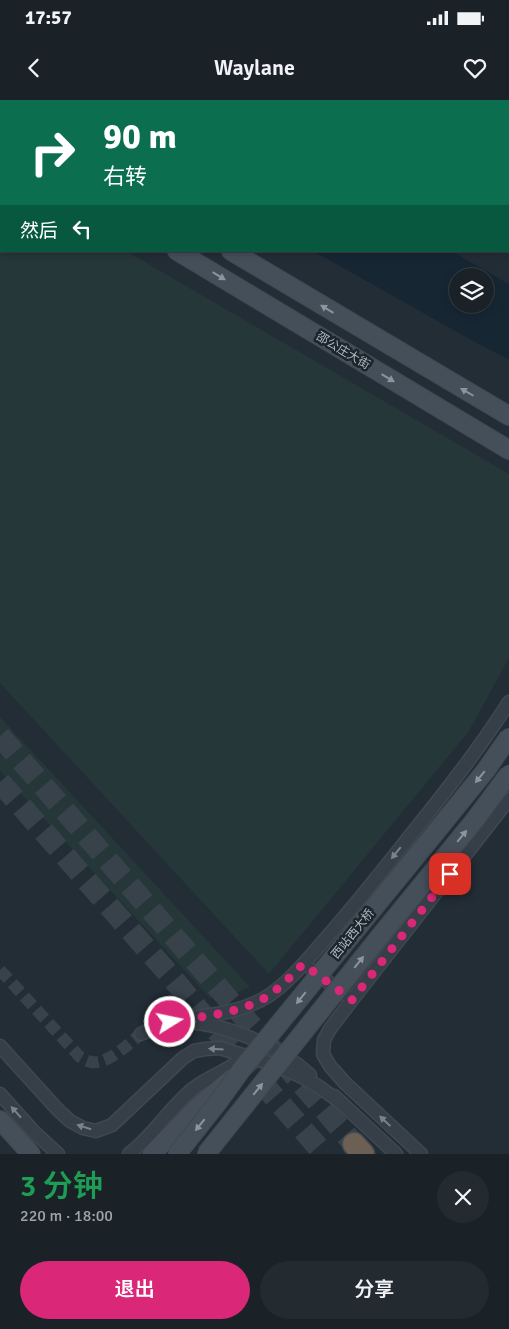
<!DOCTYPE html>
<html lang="zh">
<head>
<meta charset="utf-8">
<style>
	body { margin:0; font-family:Signika,"Noto Sans SC",sans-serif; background:#232a30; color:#f1f3f6; height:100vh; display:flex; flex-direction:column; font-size:19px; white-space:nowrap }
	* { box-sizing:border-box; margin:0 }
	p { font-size:16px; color:#9fa4a8 }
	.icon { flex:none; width:28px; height:28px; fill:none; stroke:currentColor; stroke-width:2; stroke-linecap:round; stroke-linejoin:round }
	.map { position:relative; height:1054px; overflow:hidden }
	.sheet { display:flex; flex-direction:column; background:#1a2228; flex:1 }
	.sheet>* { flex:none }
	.hud { position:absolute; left:0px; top:0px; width:510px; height:152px; box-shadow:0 2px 8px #0003,0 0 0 1px #383f45; background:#0b6e4f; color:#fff; overflow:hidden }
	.controls { position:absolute; left:449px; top:168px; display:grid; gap:10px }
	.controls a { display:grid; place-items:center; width:45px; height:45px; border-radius:50%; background:#1a2228; box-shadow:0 2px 8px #0003,0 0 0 1px #383f45; font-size:25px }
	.pin { position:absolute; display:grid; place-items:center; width:42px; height:42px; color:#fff; margin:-21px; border-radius:10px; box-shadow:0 2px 8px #0006 }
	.me { position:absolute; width:55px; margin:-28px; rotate:80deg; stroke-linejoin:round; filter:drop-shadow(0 0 4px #0008) }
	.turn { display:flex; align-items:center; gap:18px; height:105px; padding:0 20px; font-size:22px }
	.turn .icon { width:65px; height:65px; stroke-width:2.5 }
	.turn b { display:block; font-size:35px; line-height:42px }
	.then { display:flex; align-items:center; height:48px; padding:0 20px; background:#0003; gap:10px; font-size:19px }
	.round { display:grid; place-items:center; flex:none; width:52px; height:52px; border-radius:26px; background:#232a30 }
	.headline { display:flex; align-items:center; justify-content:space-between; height:85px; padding:0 20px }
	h1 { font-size:30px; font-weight:600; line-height:38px; color:#1e9e55 }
	.primary-button { display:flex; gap:10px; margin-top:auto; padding:10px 20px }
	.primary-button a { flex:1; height:58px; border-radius:30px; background:#db2777; color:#fff; font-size:20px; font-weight:600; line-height:58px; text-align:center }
	.primary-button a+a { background:#232a30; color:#f1f3f6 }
	.status { display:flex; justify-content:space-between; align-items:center; height:35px; padding:0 25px; background:#1a2228; direction:ltr }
	.status svg { height:14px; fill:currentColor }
	header { display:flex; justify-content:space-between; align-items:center; height:65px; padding:0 20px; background:#1a2228; font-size:22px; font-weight:600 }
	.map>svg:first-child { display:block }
	.green { fill:#253738 }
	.water { fill:#172633; fill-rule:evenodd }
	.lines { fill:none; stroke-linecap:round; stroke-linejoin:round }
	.street-tunnel { stroke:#38424b; stroke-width:12; stroke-dasharray:12 6; stroke-linecap:butt }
	.highway-tunnel { stroke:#38424b; stroke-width:22; stroke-dasharray:22 11; stroke-linecap:butt }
	.street-casing { stroke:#3f4850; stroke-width:15 }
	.secondary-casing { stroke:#3f4850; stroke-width:20 }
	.highway-casing { stroke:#414a52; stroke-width:25 }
	.street { stroke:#363f47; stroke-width:12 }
	.secondary { stroke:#454f5a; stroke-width:18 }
	.highway { stroke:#6c6054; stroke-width:22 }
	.secondary-bridge-casing { stroke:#3f4850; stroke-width:20; stroke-linecap:butt }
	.secondary-bridge { stroke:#454f5a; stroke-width:18 }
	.oneway { fill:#8b959e }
	.oneway2 { fill:#7a838b }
	.route { stroke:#db2777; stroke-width:9; stroke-dasharray:0 16.2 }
	.labels { text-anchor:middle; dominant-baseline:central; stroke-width:5; stroke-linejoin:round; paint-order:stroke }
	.street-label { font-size:12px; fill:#b1bac3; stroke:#1c242c }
</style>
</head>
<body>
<div class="status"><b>17:57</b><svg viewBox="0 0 49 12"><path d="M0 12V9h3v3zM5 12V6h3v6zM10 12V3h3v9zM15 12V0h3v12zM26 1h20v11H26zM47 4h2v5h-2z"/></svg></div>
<header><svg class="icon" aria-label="back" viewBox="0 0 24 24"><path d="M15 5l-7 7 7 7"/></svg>Waylane<svg class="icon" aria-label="heart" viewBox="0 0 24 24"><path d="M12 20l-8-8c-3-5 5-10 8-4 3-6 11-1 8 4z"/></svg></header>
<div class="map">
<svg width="509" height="1054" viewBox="0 0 509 1054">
	<rect width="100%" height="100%" fill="#232d36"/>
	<g class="green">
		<polygon points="0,76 1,77 1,151 126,151 509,374 509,558 469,631 269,874 0,583"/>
		<polygon points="0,617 250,887 234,894 210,898 0,671"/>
	</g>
	<g class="water">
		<polygon points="57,0 186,0 189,1 59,1"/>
		<path d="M313,151h138l58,33v76l-43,-23zM458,176h27v28h-27z"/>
	</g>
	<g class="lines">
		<path class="street-tunnel" d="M0,870l80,87c3,2 7,4 11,5 17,3 38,-19 50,-28"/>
		<g class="highway-tunnel">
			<polyline points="0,636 354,1044"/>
			<polyline points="0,682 168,873 203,915 324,1054"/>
		</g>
		<g class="street-casing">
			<g id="street">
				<polyline points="312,870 344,894"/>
				<path d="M170,921c32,-5 70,-7 98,-25 18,-12 33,-29 47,-45 20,-23 40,-46 59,-70 46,-58 95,-116 135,-179"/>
				<path d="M141,934c9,-4 19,-11 28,-12 5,-1 11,0 16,0 43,2 93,24 125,53"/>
				<polyline points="0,946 58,1010 70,1021 83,1028 96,1031 112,1025 183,958 194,951 205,949 220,948 281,967 302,977 318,986 340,1002"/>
				<polyline points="0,994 34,1032 58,1054"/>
				<polyline points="334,996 396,1054"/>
				<path d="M129,1054c25,-19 41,-47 65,-66 17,-13 37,-18 53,-33"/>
				<polyline points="421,1054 345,983 330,966 323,954 324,940 330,929 352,900 509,699"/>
			</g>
		</g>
		<g class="secondary-casing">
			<g id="secondary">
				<polyline points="249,0 251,1"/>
				<polyline points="277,0 279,1"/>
				<polyline points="0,12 1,13"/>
				<polyline points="0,44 1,45"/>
				<polyline points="177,151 509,350"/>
				<polyline points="231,151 509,316"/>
				<polyline points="0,1020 31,1054"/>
				<polyline points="152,1054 199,1006 232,978"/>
			</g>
		</g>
		<g class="highway-casing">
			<polyline id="highway" points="354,1044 363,1054"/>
		</g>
		<use href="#street" class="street"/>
		<use href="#secondary" class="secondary"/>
		<use href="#highway" class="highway"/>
		<g class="secondary-bridge-casing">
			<g id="secondary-bridge">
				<polyline points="177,1054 219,1001 242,969 422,749 486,670 509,637"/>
				<polyline points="206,1054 381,835 474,721 509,674"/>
			</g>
		</g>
		<use href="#secondary-bridge" class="secondary-bridge"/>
	</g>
	<defs><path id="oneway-solid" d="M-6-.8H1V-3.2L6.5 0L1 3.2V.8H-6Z" transform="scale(1.25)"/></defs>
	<g class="oneway">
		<use href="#oneway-solid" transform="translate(219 176) rotate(31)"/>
		<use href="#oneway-solid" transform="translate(327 209) rotate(-149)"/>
		<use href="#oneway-solid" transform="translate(388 278) rotate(31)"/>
		<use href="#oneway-solid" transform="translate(467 292) rotate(-150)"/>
		<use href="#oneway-solid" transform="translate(480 677) rotate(129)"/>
		<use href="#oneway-solid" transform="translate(462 736) rotate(-51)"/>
		<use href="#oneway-solid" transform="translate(359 862) rotate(-51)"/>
		<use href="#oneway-solid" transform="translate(301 898) rotate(129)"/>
		<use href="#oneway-solid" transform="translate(258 989) rotate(-51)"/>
		<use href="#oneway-solid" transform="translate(200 1025) rotate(129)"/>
	</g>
	<g class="oneway2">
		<use href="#oneway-solid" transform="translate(396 753) rotate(129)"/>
		<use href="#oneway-solid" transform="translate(216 949) rotate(-177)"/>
		<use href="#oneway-solid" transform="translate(16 1012) rotate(-132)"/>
		<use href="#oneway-solid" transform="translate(385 1021) rotate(-137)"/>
		<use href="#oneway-solid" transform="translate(84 1027) rotate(-162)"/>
	</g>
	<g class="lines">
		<path class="route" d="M170,922c32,-6 70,-8 98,-26 13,-9 24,-21 35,-32l49,36 98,-126"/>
	</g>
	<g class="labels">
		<g class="street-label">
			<text transform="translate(343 251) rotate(31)">邵公庄大街</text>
			<text transform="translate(353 834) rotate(-51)">西站西大桥</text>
		</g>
	</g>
</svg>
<div class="controls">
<a><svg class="icon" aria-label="layers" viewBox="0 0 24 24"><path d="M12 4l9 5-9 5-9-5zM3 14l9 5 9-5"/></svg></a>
</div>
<div class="pin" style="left:450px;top:774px;background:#d93025"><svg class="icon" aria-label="arrive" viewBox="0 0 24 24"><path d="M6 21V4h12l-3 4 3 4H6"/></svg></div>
<svg class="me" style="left:170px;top:922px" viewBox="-20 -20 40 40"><circle r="17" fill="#db2777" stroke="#fff" stroke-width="3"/><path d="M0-11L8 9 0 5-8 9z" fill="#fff"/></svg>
<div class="hud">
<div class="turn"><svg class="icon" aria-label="right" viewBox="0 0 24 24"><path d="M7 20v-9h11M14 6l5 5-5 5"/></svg><div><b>90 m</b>右转</div></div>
<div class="then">然后<svg class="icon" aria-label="left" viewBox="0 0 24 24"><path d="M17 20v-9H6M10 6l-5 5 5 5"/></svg></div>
</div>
</div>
<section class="sheet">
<div class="headline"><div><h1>3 分钟</h1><p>220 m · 18:00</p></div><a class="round"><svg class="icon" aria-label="close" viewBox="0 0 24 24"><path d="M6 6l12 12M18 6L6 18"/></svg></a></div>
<div class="primary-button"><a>退出</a><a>分享</a></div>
</section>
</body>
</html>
